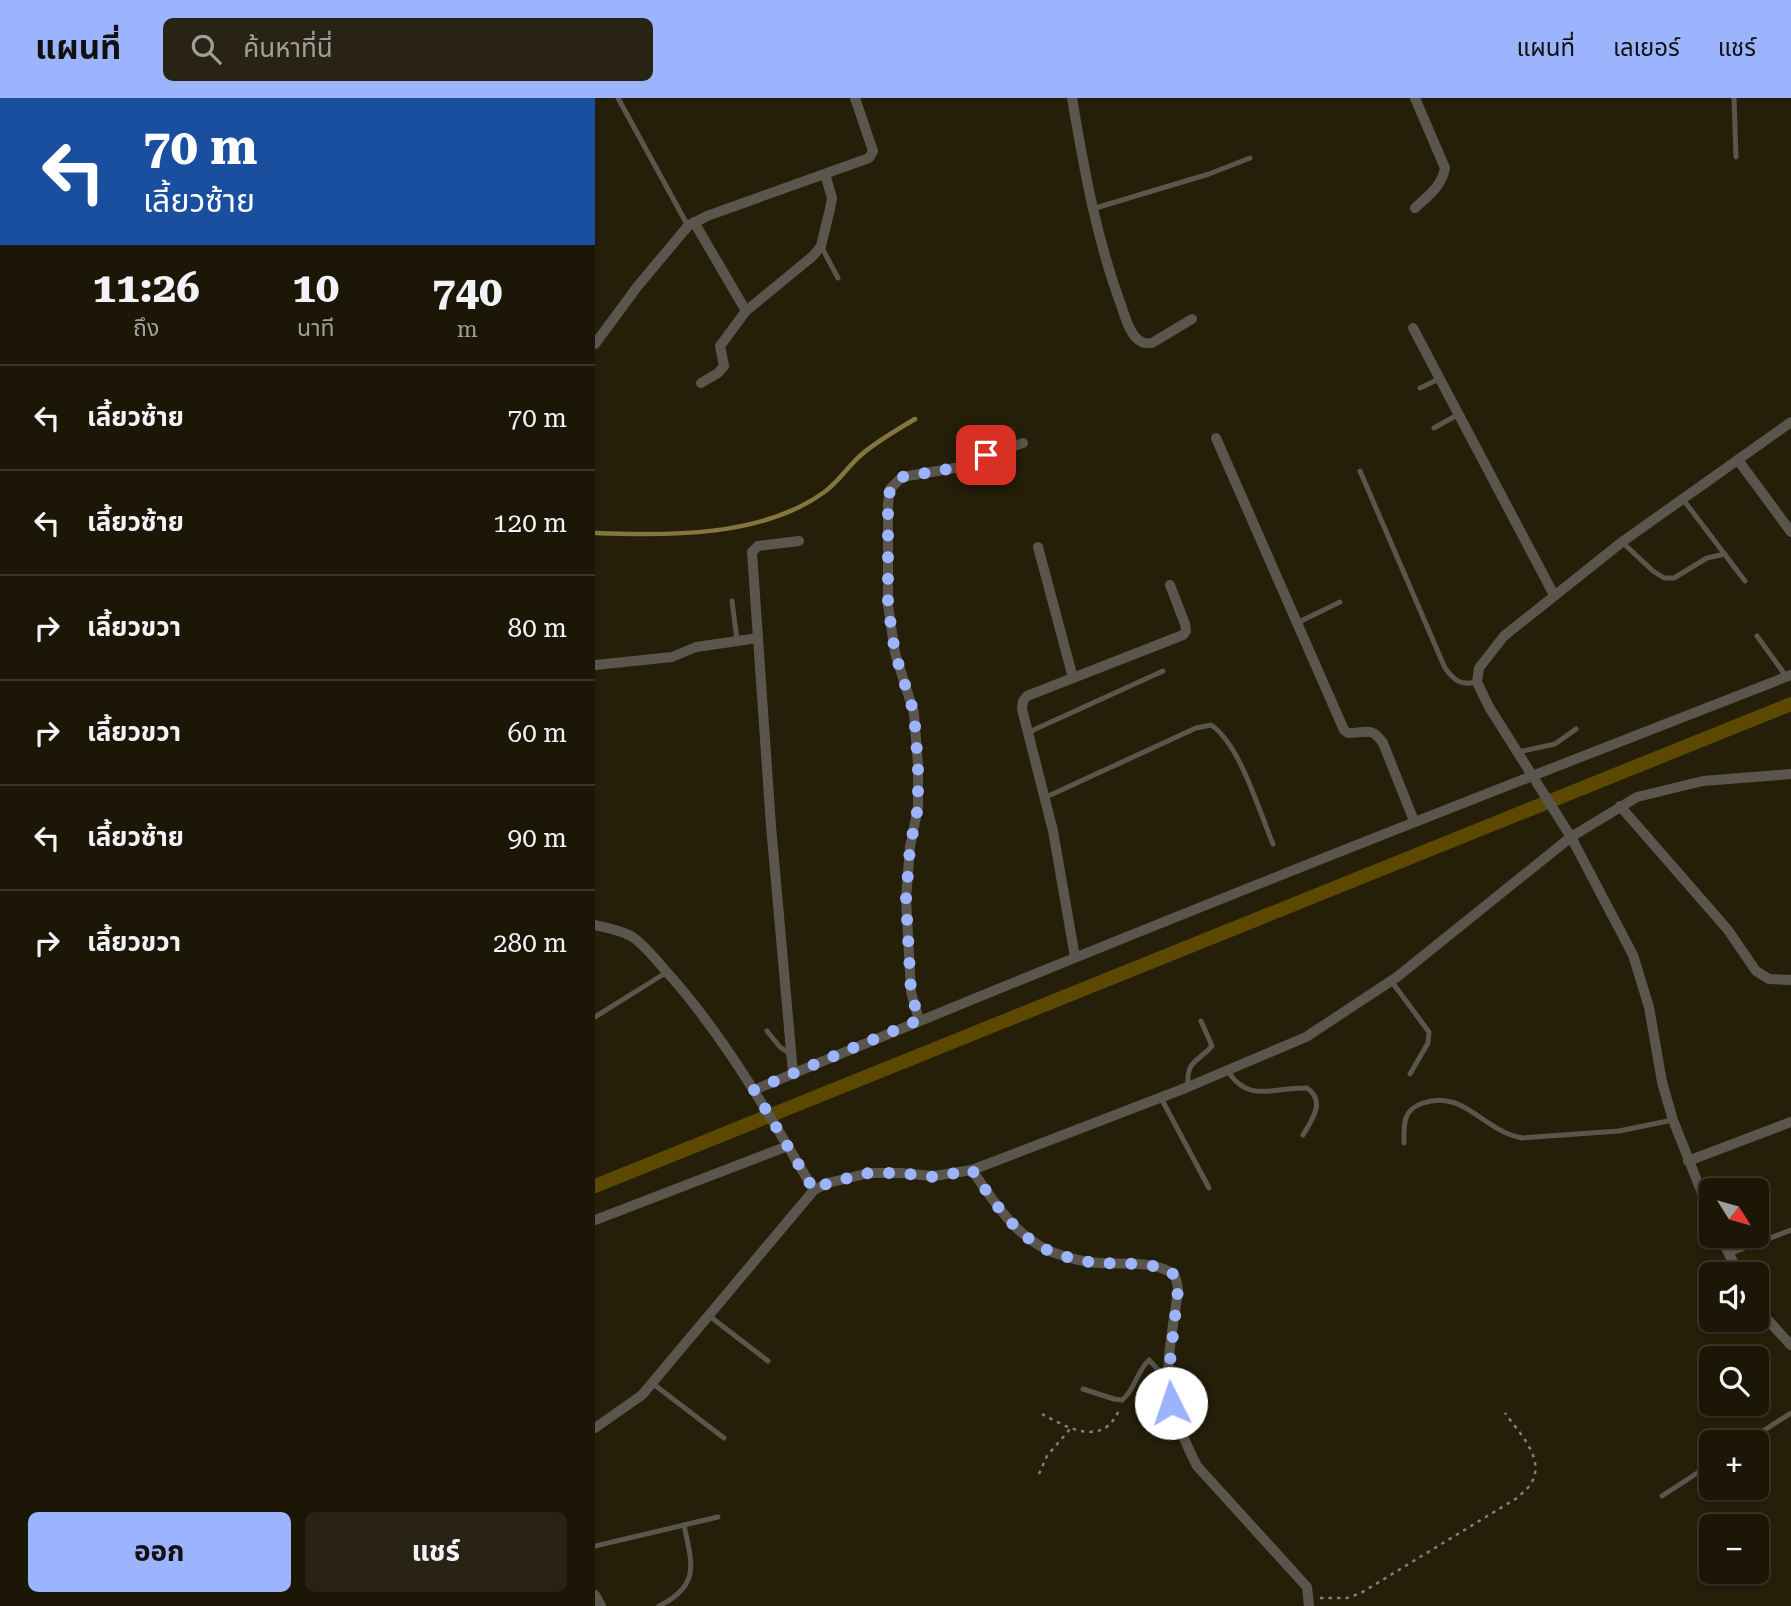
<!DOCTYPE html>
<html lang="th">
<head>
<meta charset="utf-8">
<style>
	body { margin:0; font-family:"Roboto Serif","Noto Sans Thai",serif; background:#292315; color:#f1f3f6; height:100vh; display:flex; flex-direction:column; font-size:26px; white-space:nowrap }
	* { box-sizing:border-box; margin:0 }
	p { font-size:23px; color:#a09f9b }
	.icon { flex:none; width:38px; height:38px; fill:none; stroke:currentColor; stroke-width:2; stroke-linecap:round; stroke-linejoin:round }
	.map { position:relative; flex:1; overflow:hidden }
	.drawer { display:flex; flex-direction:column; background:#1c1607; width:595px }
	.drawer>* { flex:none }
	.banner { background:#1a4fa0; color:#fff; overflow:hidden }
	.needle { width:46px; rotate:127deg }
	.fabs { position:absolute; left:1104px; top:1080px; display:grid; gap:14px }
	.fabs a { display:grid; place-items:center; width:70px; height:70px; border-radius:10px; background:#1c1607; box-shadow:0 2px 5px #0004,0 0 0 2px #3a3528; font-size:35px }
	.pin { position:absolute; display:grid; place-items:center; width:60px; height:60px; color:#fff; margin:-30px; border-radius:14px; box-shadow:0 4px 10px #0006 }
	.me { position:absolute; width:77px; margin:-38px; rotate:356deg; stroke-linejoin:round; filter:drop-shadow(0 0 5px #0008) }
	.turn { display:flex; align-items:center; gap:24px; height:147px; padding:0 28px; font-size:32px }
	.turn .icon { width:91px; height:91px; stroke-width:2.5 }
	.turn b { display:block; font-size:49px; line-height:60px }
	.eta { display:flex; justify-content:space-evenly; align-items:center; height:119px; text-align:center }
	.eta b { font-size:42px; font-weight:700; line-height:49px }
	.primary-button { display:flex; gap:14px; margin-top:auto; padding:14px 28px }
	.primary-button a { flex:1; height:80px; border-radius:10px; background:#9cb4fd; color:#111; font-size:28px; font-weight:700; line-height:80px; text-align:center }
	.primary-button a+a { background:#292315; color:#f1f3f6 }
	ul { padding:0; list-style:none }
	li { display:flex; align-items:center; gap:21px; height:105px; padding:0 28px; border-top:2px solid #3a3528 }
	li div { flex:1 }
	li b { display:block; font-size:26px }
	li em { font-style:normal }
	header { display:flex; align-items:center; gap:42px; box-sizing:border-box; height:98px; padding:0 35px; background:#9cb4fd; color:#111 }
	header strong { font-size:33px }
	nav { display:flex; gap:38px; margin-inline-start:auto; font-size:24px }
	.search { width:490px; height:63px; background:#292315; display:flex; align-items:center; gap:18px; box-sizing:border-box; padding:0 24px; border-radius:10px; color:#a09f9b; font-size:26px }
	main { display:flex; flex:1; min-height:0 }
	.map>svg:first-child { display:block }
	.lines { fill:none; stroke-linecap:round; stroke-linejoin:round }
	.stream { stroke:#857640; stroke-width:4.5 }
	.canal { stroke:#5c4800; stroke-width:14 }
	.path { stroke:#857f6e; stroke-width:2.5; stroke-dasharray:3.5 5; stroke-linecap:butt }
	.lane { stroke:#5a564d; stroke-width:5 }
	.street { stroke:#5a564d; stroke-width:10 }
	.route { stroke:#9cb4fd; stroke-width:12; stroke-dasharray:0 21.6 }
</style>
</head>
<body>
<header>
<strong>แผนที่</strong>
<div class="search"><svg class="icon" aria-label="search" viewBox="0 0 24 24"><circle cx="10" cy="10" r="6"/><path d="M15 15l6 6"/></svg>ค้นหาที่นี่</div>
<nav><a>แผนที่</a><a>เลเยอร์</a><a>แชร์</a></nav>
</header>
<main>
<section class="drawer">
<div class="banner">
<div class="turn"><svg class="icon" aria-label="left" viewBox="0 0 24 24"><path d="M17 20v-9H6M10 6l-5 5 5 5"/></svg><div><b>70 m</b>เลี้ยวซ้าย</div></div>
</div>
<div class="eta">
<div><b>11:26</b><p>ถึง</p></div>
<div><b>10</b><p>นาที</p></div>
<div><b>740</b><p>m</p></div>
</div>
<ul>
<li><svg class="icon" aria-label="left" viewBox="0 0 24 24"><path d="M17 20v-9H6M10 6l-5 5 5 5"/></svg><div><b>เลี้ยวซ้าย</b></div><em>70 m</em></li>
<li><svg class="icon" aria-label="left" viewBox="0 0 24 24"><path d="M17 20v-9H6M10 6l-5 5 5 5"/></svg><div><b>เลี้ยวซ้าย</b></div><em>120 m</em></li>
<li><svg class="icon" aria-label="right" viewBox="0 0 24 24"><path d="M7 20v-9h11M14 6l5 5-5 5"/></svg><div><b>เลี้ยวขวา</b></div><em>80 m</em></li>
<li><svg class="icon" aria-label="right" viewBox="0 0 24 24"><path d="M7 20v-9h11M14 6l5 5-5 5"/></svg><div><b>เลี้ยวขวา</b></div><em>60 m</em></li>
<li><svg class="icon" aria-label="left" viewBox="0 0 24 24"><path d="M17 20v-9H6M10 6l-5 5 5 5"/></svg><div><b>เลี้ยวซ้าย</b></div><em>90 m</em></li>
<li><svg class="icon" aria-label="right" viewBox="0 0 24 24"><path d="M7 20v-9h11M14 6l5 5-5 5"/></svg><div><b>เลี้ยวขวา</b></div><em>280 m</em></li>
</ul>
<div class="primary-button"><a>ออก</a><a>แชร์</a></div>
</section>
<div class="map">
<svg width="1196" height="1508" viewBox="0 0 1196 1508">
	<rect width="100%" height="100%" fill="#251e09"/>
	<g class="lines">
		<path class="stream" d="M0,435c73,3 166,4 228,-40 15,-10 25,-27 38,-38 16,-14 36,-25 54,-36"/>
		<polyline class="canal" points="0,1088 1196,606"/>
		<g class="path">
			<path d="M447,1316c26,14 61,34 77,-4"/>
			<polyline points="444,1376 452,1358 475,1331"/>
			<path d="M725,1500h27l14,-5 156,-95c5,-5 12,-10 15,-16 13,-25 -14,-50 -27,-69"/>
		</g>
		<g class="lane">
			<polyline points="23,0 93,128"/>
			<polyline points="1139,0 1141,59"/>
			<polyline points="497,111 614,76 655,60"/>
			<polyline points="226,148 243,180"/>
			<polyline points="825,290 844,281"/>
			<polyline points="839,330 864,316"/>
			<path d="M765,373l85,197c9,12 15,18 31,14"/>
			<polyline points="1087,400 1150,483"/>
			<polyline points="1027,444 1058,473 1069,480 1079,480 1112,460 1130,456"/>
			<polyline points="137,503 142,542"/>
			<polyline points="702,525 745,504"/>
			<polyline points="1162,538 1191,578"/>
			<polyline points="434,634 568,573"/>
			<polyline points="923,654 960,646 981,631"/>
			<path d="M449,700l152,-70 15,-3c29,19 48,86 62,119"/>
			<polyline points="797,884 834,934 833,945 815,976"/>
			<polyline points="0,919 72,874"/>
			<polyline points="172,933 185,949 194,955"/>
			<path d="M633,973c20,33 47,16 79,17 19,13 5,32 -4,47"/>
			<path d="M593,989c-2,-27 9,-24 24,-41l-11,-25"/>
			<polyline points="566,1000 614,1090"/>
			<path d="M809,1045c0,-18 -2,-33 19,-40 41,-14 60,28 99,35l97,-7 54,-11"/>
			<polyline points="1134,1156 1196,1132"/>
			<polyline points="113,1217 173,1263"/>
			<polyline points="57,1285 129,1340"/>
			<path d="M488,1291l31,10 8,1c13,-10 15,-29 27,-40l17,18"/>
			<polyline points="1151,1344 1196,1315"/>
			<polyline points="1067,1398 1116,1366"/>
			<polyline points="0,1448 123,1419"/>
			<path d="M64,1508c42,-21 33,-42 25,-81"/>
		</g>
		<g class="street">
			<path d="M477,0c12,71 24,139 49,207 4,11 9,32 21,37 3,2 6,1 10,1l40,-24"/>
			<path d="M820,110c13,-12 27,-22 30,-40l-30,-70"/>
			<polyline points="99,124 151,213"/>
			<polyline points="818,230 959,497"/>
			<polyline points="0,246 42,189 93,128 112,118 274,60 278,53 260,0"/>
			<polyline points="106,285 123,275 129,268 125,248 151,213 218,158 226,148 235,111 237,100 230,76"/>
			<path d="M621,340l128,292 4,3c19,0 23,-7 35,10l31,78"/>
			<polyline points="1143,362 1196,434"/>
			<polyline points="443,449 478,580"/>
			<polyline points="0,567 77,559 101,549 163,540"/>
			<polyline points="1025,708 1133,832 1161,873 1174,881 1196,882"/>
			<path d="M0,827c12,3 25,5 36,11 13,8 24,23 34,34 60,66 103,144 149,220"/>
			<polyline points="480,859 458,733 427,611 428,603 432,598 588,537 591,533 590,526 575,487"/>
			<polyline points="324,922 316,894 311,801 315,749 323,709 323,667 319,615 300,555 293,507 293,406 295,391 307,379 366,369 391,357 428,345"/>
			<polyline points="198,975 176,728 157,454 163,448 204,443"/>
			<path d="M159,992c343,-144 690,-280 1037,-415"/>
			<polyline points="1093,1063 1196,1024"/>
			<path d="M377,1072c23,34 49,75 92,86 9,3 18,5 26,6 25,4 58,-3 80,10 7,4 7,11 8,18 -3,26 -12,69 -9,93 2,29 15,57 28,83l110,121 2,19"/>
			<polyline points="1116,1118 1078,1022 1067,984 1054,909 1038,857 976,739 894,609 882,584 884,570 909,538 1027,444 1196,324"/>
			<polyline points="0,1122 193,1048"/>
			<polyline points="1125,1138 1144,1176"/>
			<polyline points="1162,1207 1170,1219 1196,1247"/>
			<polyline points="0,1330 47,1297 219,1092 233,1085 274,1075 305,1075 339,1078 377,1072 593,989 711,939 802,879 976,739 1042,699 1108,683 1196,676"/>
			<polyline points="0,1497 6,1508"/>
		</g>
	</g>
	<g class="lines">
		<path class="route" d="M391,357l-25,12 -59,10 -12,12 -2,16v100l7,48 19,60 4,52v42l-8,40 -4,52 5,93 8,28 -165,70 60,100 14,-7 41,-10h30l36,4 37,-7c23,34 49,75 92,86 9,3 18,5 26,6 21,3 70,-2 84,13 4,5 3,10 4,15l-10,90 3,23"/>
	</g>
</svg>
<div class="fabs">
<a><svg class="needle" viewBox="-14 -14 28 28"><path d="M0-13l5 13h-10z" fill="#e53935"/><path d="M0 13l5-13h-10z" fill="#a09f9b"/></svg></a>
<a><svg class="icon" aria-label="sound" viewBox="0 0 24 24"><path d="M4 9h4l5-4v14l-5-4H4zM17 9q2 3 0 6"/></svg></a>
<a><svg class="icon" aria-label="search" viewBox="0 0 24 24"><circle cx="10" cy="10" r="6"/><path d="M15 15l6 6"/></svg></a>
<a>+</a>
<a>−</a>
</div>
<div class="pin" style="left:391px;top:357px;background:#d93025"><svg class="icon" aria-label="arrive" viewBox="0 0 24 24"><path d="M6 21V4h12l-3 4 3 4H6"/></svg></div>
<svg class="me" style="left:576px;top:1305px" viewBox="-20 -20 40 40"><circle r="19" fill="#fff"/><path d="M0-13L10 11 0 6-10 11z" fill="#9cb4fd"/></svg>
</div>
</main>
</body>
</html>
